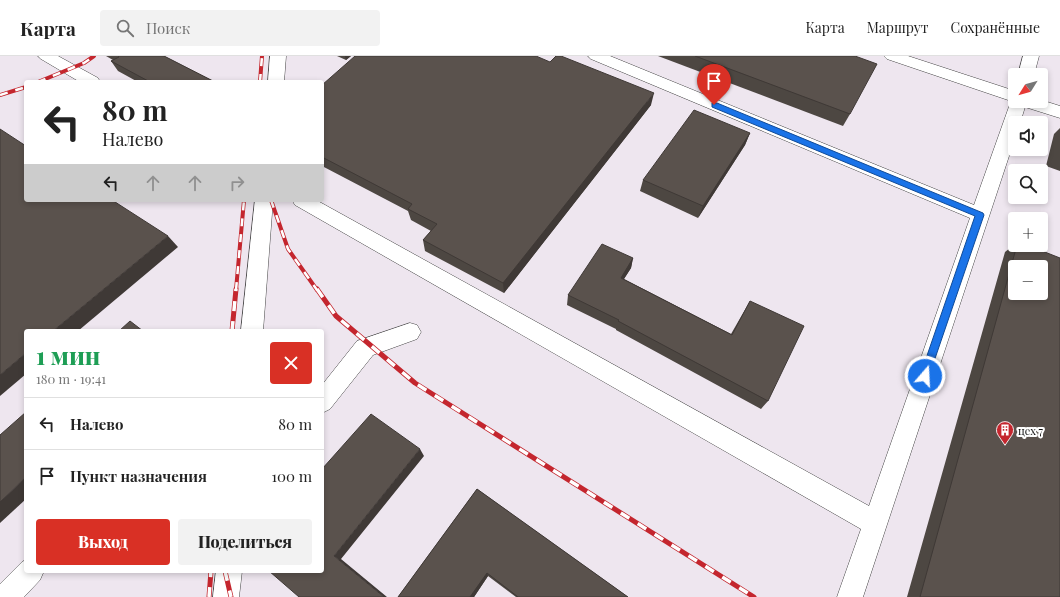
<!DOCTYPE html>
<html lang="ru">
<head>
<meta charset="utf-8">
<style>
	body { margin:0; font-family:"Playfair Display",serif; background:#f2f2f2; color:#222; height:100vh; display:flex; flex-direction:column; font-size:15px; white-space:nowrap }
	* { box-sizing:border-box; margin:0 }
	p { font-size:13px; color:#767676 }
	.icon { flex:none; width:22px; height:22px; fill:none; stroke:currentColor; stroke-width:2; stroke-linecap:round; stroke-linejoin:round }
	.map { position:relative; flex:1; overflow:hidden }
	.panel { position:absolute; left:24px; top:273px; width:300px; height:244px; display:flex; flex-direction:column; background:#fff; border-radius:4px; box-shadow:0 2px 6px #0003 }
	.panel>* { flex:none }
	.top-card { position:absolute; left:24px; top:24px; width:300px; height:122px; border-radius:4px; box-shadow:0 2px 6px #0003; background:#fff; color:#222; overflow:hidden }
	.needle { width:26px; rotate:233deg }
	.buttons { position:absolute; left:1008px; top:12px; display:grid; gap:8px }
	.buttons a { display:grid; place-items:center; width:40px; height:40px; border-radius:4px; background:#fff; box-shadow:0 2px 6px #0003; font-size:20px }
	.pin { position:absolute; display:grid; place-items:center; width:34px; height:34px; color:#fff; margin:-41px -17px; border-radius:50% 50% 50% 0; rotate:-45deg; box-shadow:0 0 4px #0007 }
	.pin .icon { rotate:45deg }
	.me { position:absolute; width:44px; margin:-22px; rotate:19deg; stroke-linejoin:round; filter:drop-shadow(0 0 3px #0008) }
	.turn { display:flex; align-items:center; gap:14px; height:84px; padding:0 12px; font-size:18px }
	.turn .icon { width:52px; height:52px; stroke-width:2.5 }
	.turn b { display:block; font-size:28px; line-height:34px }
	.lanes { display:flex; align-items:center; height:38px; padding:0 12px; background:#0003; justify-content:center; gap:20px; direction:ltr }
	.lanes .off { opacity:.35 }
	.round { display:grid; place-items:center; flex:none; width:42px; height:42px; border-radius:4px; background:#f2f2f2 }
	.overview { display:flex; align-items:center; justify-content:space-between; height:68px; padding:0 12px }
	h1 { font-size:24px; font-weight:800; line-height:30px; color:#1e9e55 }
	.action { display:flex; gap:8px; margin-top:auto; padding:8px 12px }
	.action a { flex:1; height:46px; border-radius:4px; background:#d93025; color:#fff; font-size:16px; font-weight:800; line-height:46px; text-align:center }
	.action a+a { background:#f2f2f2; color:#222 }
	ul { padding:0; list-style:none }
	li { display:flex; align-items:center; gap:12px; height:52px; padding:0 12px; border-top:1px solid #e0e0e0 }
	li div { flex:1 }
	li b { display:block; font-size:15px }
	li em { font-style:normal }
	header { display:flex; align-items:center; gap:24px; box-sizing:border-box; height:56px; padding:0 20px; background:#fff; border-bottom:1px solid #e0e0e0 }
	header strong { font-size:19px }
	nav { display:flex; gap:22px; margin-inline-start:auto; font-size:14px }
	.search { width:280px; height:36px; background:#f2f2f2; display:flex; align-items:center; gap:10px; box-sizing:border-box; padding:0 14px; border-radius:4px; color:#767676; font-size:15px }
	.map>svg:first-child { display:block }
	.industrial { fill:#eee6ef; fill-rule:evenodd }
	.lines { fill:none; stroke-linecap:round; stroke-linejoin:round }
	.minor-casing { stroke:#444; stroke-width:1 }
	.minor { fill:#fff; fill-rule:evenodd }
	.rail-far1-casing { stroke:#c4262e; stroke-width:4 }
	.rail-casing { stroke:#c4262e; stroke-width:5 }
	.rail-far1 { stroke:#fff; stroke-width:2.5; stroke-dasharray:8; stroke-linecap:butt }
	.rail { stroke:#fff; stroke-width:3.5; stroke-dasharray:10; stroke-linecap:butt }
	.wall { fill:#4d4742 }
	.shaded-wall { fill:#3f3936 }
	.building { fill:#5a524d; stroke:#3f3936; fill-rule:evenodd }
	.route { fill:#1a73e8; stroke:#114b97 }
	.labels { text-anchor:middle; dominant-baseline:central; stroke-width:4; stroke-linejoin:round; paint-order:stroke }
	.poi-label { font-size:11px; fill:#111; stroke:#fff; text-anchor:start }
</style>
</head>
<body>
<header>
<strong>Карта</strong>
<div class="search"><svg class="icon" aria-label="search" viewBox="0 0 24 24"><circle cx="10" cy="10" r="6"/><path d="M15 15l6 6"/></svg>Поиск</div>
<nav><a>Карта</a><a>Маршрут</a><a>Сохранённые</a></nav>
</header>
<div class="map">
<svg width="1060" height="541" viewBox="0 0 1060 541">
	<rect width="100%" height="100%" fill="#fffdf5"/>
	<path class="industrial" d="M0,0h1060v541h-1060zM1015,19h26v26h-26zM26,26h296v118h-296zM1015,67h26v26h-26zM1015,115h26v26h-26zM1015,163h26v26h-26zM1015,211h26v26h-26zM26,275h296v240h-296z"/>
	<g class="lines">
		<g class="minor-casing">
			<g id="minor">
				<polygon points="38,0 58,0 98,22 100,26 80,26 41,3"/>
				<polygon points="270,0 286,0 284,26 268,26"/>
				<polygon points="588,0 610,0 974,149 1011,45 887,3 884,0 908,0 1015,35 1015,45 1041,44 1060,50 1060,62 1025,51 1020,67 1015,67 1015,82 863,541 837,541 861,473 295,149 292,144 316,144 869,450 970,162 591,3"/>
				<polygon points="1023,0 1039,0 1034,19 1018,19"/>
				<polygon points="255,144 273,144 263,275 241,275"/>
				<polygon points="410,267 417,269 421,276 417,283 373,299 330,353 322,357 322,329 357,285"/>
				<polygon points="26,504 26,515 44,515 40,524 24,541 0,541 0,528 22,506"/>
				<polygon points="216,515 242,515 239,541 213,541"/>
			</g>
		</g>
		<use href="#minor" class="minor"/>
		<g class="rail-far1-casing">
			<g id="rail-far1">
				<polyline points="38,26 84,7 94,0"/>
				<polyline points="260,26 262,0"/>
				<polyline points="0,39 26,31"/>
				<polyline points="271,144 288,193 317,234"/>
				<polyline points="236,234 244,144"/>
			</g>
		</g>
		<g class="rail-casing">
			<g id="rail">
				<polyline points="317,233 336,260 415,327 754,541"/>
				<polyline points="232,275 236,233"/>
				<polyline points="225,515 231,541"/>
				<polyline points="209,541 211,515"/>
			</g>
		</g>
		<use href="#rail-far1" class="rail-far1"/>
		<use href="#rail" class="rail"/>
	</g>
	<g class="wall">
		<polygon points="106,0 164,0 215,26 138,26 118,15 111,5 113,4"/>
		<polygon points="337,0 351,0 346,4"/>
		<polygon points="658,0 855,0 850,58 843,70"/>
		<polygon points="322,29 651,49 504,237 425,195 423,184 431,175 411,164 408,155 322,110"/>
		<polygon points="1060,72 1060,115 1046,110 1054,78"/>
		<polygon points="750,77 745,89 698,162 640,135 643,124"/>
		<polygon points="1015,188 1015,189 1027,189 1060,541 907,541 1005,196"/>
		<polygon points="633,202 631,212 624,223 731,278 750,245 768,345 761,353 616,274 616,273 567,249 568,239"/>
		<polygon points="477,433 628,541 516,541 488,520 474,541 398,541"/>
	</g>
	<g class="shaded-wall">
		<polygon points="345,0 351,0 346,4"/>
		<polygon points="654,37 651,49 504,237 503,227"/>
		<polygon points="750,77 745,89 698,162 703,150"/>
		<polygon points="168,180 178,191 78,275 53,275"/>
		<polygon points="633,202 631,212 618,232 621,222"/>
		<polygon points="26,297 26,318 0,340 0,319"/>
		<polygon points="420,393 424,400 341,503 387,541 384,541 334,500"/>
		<polygon points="26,421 26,443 0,467 0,446"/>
		<polygon points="487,517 488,520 474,541 470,541"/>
	</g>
	<g class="building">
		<polygon points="118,0 164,0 215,26 150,26 111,5 119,1"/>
		<polygon points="355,0 536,0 550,6 556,0 561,0 654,37 503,227 423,184 437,168 408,153 412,148 322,101 322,29"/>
		<polygon points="695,0 855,0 877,8 850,58"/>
		<polygon points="694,54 750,77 703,150 643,124"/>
		<polygon points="0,73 26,90 26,144 112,144 168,180 53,275 26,275 26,297 0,319"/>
		<polygon points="602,188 633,202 621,222 732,279 750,245 804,270 768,345 618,265 619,264 568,239"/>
		<path d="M1017,189h10l33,13v339h-140zM1015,211h26v26h-26z"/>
		<polygon points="130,265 143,275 119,275"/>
		<polygon points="26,356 26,421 0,446 0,379"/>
		<polygon points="371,358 420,393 334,500 384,541 299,541 269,515 322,515 322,413"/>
		<polygon points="477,433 628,541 518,541 487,517 470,541 398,541"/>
	</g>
	<polygon class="route" points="712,47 717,47 983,157 984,159 928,323 925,325 922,323 920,320 975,160 712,51"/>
	<defs>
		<g id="building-pin" transform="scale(0.9)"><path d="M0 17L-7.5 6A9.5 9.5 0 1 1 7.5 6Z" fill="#c4262e" stroke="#fff"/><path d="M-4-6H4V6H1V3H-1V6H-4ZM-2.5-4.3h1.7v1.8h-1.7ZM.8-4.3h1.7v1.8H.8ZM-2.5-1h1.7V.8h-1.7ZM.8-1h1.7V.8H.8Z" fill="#fff"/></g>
	</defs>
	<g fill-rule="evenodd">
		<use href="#building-pin" x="1005" y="374"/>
	</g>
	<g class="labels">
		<g class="poi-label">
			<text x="1018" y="374">цех 7</text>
		</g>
	</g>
</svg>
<div class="buttons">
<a><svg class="needle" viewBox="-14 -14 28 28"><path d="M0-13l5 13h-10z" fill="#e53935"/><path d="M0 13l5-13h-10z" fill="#767676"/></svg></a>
<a><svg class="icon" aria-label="sound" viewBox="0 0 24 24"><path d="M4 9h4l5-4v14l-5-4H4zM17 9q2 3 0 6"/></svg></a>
<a><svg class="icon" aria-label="search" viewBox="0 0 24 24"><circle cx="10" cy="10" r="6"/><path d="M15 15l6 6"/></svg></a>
<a>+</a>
<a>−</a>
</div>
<div class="pin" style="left:714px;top:49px;background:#d93025"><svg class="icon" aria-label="arrive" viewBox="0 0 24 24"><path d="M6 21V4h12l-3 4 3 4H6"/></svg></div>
<svg class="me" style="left:925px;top:320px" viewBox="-20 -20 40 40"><circle r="17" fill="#1a73e8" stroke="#fff" stroke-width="3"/><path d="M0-11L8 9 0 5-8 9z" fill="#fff"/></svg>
<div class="top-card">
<div class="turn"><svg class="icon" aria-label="left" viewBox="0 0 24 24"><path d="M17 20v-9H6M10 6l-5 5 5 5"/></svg><div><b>80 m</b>Налево</div></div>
<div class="lanes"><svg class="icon" aria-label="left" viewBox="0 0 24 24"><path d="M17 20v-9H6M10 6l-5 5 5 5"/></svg><svg class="icon off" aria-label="ahead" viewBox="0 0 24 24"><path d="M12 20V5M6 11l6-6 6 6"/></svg><svg class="icon off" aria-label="ahead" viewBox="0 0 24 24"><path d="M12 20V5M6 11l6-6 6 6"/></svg><svg class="icon off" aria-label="right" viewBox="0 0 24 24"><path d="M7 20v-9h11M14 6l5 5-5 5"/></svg></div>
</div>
<section class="panel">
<div class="overview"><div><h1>1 мин</h1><p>180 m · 19:41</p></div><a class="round" style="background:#d93025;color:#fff"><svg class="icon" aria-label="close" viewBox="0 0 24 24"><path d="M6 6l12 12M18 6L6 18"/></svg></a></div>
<ul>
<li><svg class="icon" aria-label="left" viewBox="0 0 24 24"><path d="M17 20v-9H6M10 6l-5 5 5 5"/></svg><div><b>Налево</b></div><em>80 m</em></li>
<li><svg class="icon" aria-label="arrive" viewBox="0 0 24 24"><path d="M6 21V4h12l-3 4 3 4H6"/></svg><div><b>Пункт назначения</b></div><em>100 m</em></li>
</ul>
<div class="action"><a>Выход</a><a>Поделиться</a></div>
</section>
</div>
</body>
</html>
